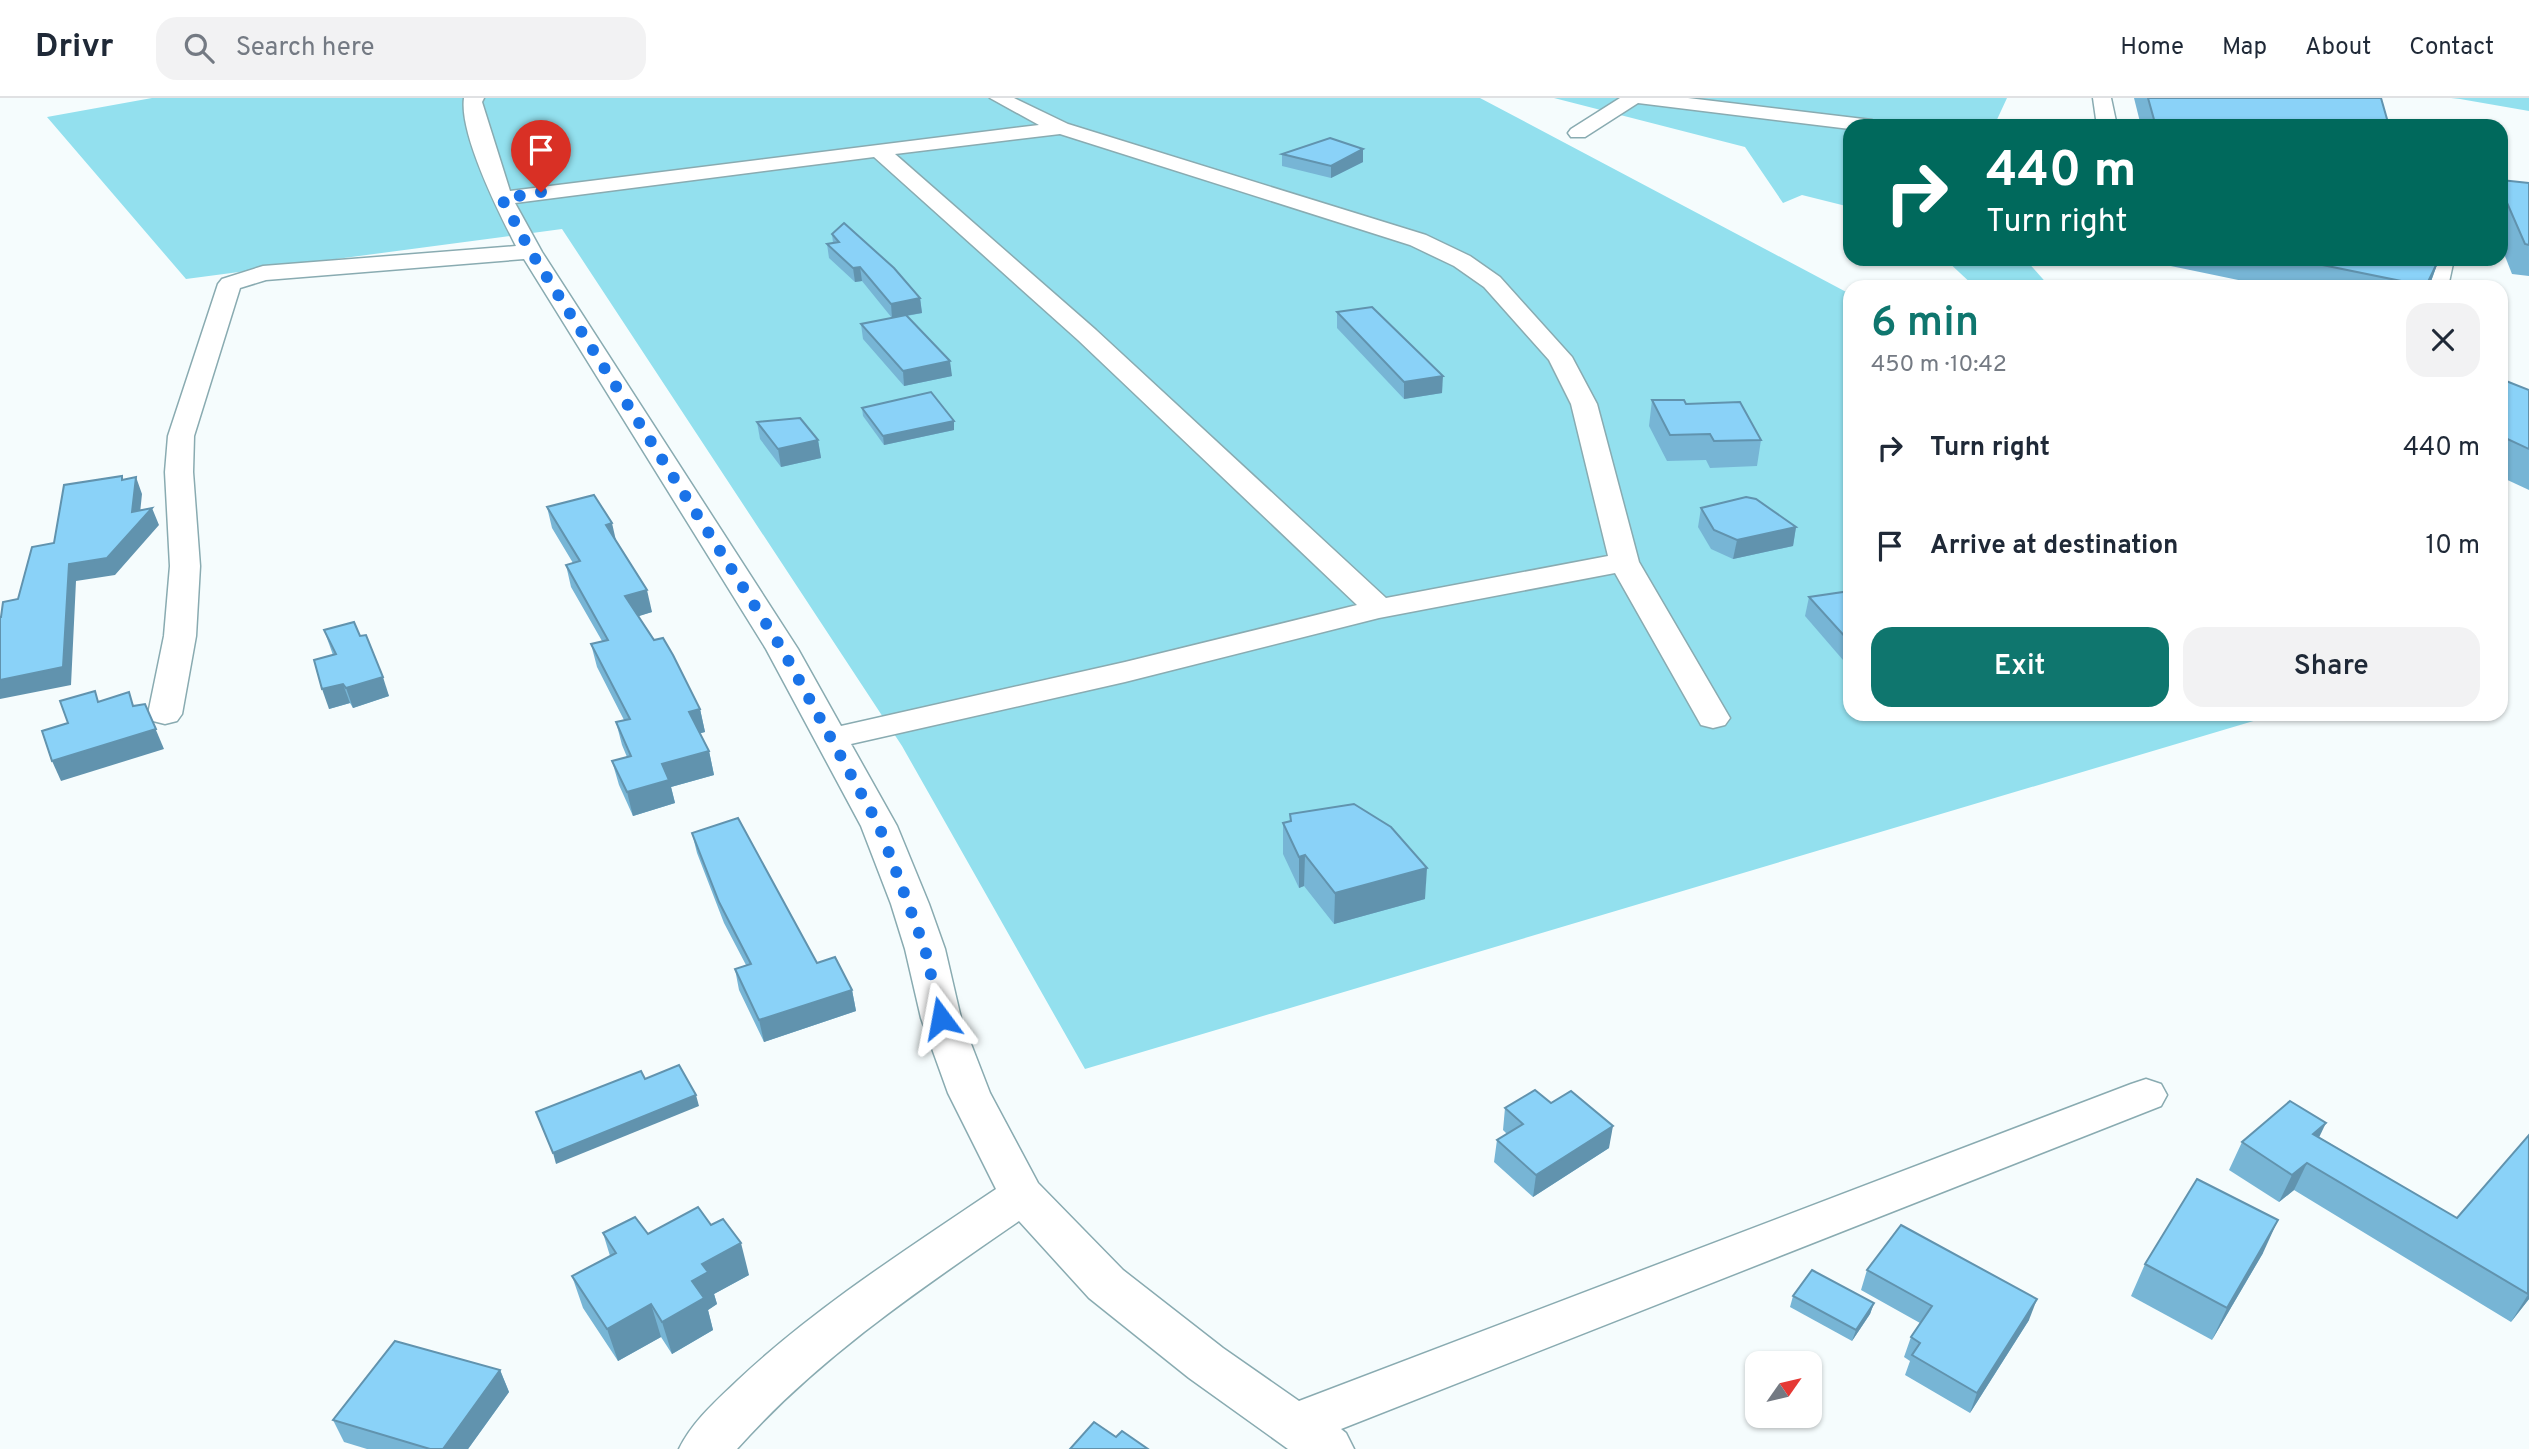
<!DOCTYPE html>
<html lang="en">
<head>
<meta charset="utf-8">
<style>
	body { margin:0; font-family:Overpass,sans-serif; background:#f2f2f3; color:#1f2937; height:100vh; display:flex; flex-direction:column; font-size:26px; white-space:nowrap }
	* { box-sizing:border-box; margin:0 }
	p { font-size:23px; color:#747a83 }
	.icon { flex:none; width:38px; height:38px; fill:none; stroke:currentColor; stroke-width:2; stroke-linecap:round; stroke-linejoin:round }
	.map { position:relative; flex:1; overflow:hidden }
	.panel { position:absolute; left:1843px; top:182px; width:665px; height:441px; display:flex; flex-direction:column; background:#fff; border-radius:21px; box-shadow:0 2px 5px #0004 }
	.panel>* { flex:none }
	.guide { position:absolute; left:1843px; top:21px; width:665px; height:147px; border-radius:21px; box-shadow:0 2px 5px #0004; background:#00695c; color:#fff; overflow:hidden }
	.needle { width:46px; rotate:56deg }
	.buttons { position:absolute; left:1745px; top:1253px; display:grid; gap:14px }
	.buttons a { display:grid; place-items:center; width:77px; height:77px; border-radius:14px; background:#fff; box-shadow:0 2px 5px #0004; font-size:35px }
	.pin { position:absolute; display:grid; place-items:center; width:60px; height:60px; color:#fff; margin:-72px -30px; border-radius:50% 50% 50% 0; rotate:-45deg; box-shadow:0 0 7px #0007 }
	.pin .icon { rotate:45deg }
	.me { position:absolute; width:77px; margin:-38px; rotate:347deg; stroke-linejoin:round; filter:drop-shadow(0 0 5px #0008) }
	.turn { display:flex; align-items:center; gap:24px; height:147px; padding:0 28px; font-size:32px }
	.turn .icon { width:91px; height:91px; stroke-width:2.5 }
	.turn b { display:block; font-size:49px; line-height:60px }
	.round { display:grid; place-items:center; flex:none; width:74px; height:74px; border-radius:21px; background:#f2f2f3 }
	.head { display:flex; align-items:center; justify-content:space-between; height:119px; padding:0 28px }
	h1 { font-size:42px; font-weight:600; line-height:52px; color:#0f766e }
	.primary-button { display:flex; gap:14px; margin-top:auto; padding:14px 28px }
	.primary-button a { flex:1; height:80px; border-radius:21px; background:#0f766e; color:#fff; font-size:28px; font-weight:600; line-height:80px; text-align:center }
	.primary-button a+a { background:#f2f2f3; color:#1f2937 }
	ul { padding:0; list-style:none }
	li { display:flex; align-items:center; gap:21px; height:98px; padding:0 28px }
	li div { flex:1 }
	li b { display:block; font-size:26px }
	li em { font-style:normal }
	header { display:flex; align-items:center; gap:42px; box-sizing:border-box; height:98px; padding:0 35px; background:#fff; border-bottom:2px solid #e0e1e3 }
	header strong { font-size:33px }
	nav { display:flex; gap:38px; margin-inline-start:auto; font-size:24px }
	.search { width:490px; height:63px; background:#f2f2f3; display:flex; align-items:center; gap:18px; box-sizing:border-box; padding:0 24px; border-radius:21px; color:#747a83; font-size:26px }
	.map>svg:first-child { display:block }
	.green { fill:#93e0ee }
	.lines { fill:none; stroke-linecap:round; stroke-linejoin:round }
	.minor-casing { stroke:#89abb1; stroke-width:3 }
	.minor { fill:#fff; fill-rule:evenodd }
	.wall { fill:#77b5d5 }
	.shaded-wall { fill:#6193ae }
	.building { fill:#8ad2f8; stroke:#6193ae; stroke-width:2 }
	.route { stroke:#1a73e8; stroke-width:12; stroke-dasharray:0 21.6 }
</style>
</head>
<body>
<header>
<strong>Drivr</strong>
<div class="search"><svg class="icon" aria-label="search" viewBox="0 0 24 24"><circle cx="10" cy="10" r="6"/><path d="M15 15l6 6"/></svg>Search here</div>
<nav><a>Home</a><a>Map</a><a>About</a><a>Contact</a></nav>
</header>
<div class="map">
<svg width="2529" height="1351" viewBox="0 0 2529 1351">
	<rect width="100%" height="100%" fill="#f5fcfd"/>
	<g class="green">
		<polygon points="152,0 1480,0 1850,196 1850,616 2277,616 1085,971 902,648 562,131 186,181 47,19"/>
		<polygon points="1554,0 2007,0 1994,28 1850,28 1850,109 1802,97 1783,105 1745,49"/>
		<polygon points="2451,0 2529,0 2529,13 2460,1"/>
		<polygon points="1945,161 2025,161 2050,189 1975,189"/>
	</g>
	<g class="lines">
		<g class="minor-casing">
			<g id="minor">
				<path d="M464,0h20l-2,4 28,89 529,-66 -49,-27h24l54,26 358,111 44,21 30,21 72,80 25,47 42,158 91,156 -5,7 -12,3 -12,-3 -86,-152 -236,45 -254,64 -274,62 46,82 32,78 16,45 16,69 29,75 48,90 85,87 100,78 76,53 832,-317 15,-5 15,5 6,11 -6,11 -820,323 5,4 8,16h-66l-99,-71 -100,-80 -70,-77c-100,69 -201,137 -282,228h-58c13,-27 37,-48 59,-69 78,-73 169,-131 258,-191l-48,-96 -27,-75 -16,-69 -14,-45 -30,-78 -95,-177 -242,-390 -258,21 -26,8 -46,148 -1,36 7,94 -4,70 -14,78 -5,7 -12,3 -12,-3 -5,-7 16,-78 6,-70 -5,-94 3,-36 50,-152 4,-5 41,-13 253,-20c-17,-33 -57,-112 -52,-148zM1060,36l350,111 44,21 30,21 65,73 22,44 37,152 -222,42 -290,-268 -201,-176zM874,59l204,183 279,265 -232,57 -284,64 -43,-77 -256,-397 -27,-49z"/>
				<polygon points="1620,0 1688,0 1872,22 1882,28 1850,28 1850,31 1638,5 1585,39 1571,39 1568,35 1571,31"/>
				<polygon points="2093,0 2111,0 2117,28 2097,28"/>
				<polygon points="2432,161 2454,161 2448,189 2424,189"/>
			</g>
		</g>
		<use href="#minor" class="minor"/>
	</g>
	<g class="wall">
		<polygon points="2134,0 2381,0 2389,28 2141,28"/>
		<polygon points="1363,51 1363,64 1331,80 1282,68 1282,56"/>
		<polygon points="2501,82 2529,85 2529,178 2512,176 2501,148"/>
		<polygon points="832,136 920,200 922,215 907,218 952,278 904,288 863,241 861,226 892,220 862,183 855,184 829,160 827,146 833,145"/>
		<polygon points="2168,161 2439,161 2429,189 2272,189 2166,167"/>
		<polygon points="1337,214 1442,295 1404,301 1337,230"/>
		<polygon points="2501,281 2529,292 2529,392 2501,379"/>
		<polygon points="1652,302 1686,306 1761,342 1757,368 1710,370 1706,362 1667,363 1649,328"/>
		<polygon points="862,310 954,323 954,332 884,347 863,318"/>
		<polygon points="757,324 818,342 821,360 781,369 760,341"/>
		<polygon points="547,409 617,444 652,514 638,518 700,611 705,634 700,635 709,653 714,677 671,689 675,705 633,718 619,687 612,663 627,659 622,647 616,624 624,622 597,569 591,546 602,543 571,489 566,467 573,465 552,430"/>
		<polygon points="1701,410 1796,429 1793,448 1733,461 1711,451 1698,429"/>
		<polygon points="1850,493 1850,561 1843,562 1805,518 1809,499"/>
		<polygon points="324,532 360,538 389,598 353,610 350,605 329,611 333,557"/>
		<polygon points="1290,716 1425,801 1334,826 1304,788 1299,790 1283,756 1283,725 1290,723"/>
		<polygon points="692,735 817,865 852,892 856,913 764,944 739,892 735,871 746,867 724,825 697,755"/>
		<polygon points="1551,1005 1609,1050 1533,1099 1494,1064 1497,1042 1507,1036 1503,1032 1505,1010"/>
		<polygon points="2529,1037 2529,1201 2511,1224 2294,1092 2279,1104 2229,1072 2242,1044 2319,1039 2457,1120"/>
		<polygon points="603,1135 648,1136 749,1177 714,1196 717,1206 708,1212 713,1232 672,1256 661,1239 618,1263 583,1210 572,1178 610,1158"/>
		<polygon points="2263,1155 2212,1242 2131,1198 2145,1166"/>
		<polygon points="1867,1172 2029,1222 1970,1315 1905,1277 1910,1263 1904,1259 1911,1239 1920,1225 1861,1192"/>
		<polygon points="1793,1198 1874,1205 1870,1216 1852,1243 1790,1209"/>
		<polygon points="500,1272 509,1294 468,1351 367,1351 344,1344 333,1322"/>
	</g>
	<g class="shaded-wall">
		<polygon points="1363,51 1363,64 1331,80 1331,68"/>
		<polygon points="2439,161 2429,189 2426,189 2426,188"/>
		<polygon points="860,169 862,183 855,184 853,170"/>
		<polygon points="920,200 922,215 892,220 891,206"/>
		<polygon points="950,263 952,278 904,288 903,273"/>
		<polygon points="1443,278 1442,295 1404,301 1404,284"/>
		<polygon points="954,323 954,332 884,347 883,338"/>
		<polygon points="818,342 821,360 781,369 778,351"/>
		<polygon points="136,379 142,396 139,425 152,410 159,427 115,477 76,483 71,587 0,601 0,582 69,466 132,414"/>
		<polygon points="612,425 617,447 606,427"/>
		<polygon points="1796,429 1793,448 1733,461 1737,442"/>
		<polygon points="647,492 652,514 630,521 625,498"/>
		<polygon points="1848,542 1850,542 1850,561 1843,562"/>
		<polygon points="383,579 389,598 353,610 346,590"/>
		<polygon points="343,586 350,605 329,611 322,591"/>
		<polygon points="145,606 164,651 61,683 52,663"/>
		<polygon points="700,611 705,634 694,637 689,614"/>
		<polygon points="709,653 714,677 671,689 675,705 633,718 627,694 662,666"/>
		<polygon points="1305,757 1304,788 1299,790 1299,759"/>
		<polygon points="1427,770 1425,801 1334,826 1335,795"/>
		<polygon points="852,892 856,913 764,944 759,922"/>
		<polygon points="696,997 699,1008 556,1066 553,1055"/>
		<polygon points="2326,1025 2313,1052 2313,1036"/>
		<polygon points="1613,1028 1609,1050 1533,1099 1536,1077"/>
		<polygon points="2307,1065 2294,1092 2279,1104 2292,1077"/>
		<polygon points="2278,1122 2263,1155 2212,1242 2227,1210"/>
		<polygon points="741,1145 749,1177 714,1196 717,1206 708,1212 713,1232 672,1256 662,1224 692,1183 702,1166"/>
		<polygon points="2529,1195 2529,1201 2511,1224"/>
		<polygon points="2037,1201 2029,1222 1970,1315 1977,1295"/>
		<polygon points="1874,1205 1870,1216 1852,1243 1856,1232"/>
		<polygon points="651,1206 661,1239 618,1263 607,1231"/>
		<polygon points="500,1272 509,1294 468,1351 443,1351"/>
	</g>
	<g class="building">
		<polygon points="2148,0 2381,0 2389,28 2183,28 2155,25"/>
		<polygon points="1330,40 1363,51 1331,68 1282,56"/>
		<polygon points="2501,82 2529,85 2529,147 2525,146 2501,91"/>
		<polygon points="844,125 894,170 920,200 891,206 860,169 853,170 827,146 839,144 832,136"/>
		<polygon points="2293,161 2439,161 2426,188"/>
		<polygon points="1372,209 1443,278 1404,284 1337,214"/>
		<polygon points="906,217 950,263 903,273 861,226"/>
		<polygon points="2501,281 2529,292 2529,351 2501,338"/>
		<polygon points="931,294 954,323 883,338 862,310"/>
		<polygon points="1652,302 1684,302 1686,306 1740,304 1761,342 1714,343 1710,336 1670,337"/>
		<polygon points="800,320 818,342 778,351 757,324"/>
		<polygon points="122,378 122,382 136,379 132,414 152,410 107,460 69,466 63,569 0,582 0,519 1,519 3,504 18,501 32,449 54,445 64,387"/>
		<polygon points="594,397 612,425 606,427 647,492 625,498 654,542 663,540 673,557 700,611 689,614 709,653 662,666 669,682 627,694 612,663 631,658 616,624 630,621 591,546 608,542 566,467 580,463 547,409"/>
		<polygon points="1746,399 1756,401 1796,429 1737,442 1714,432 1701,410"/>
		<polygon points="1850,493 1850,542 1848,542 1809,499"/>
		<polygon points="354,524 360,538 366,537 383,579 346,590 343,586 322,591 314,562 336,556 324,532"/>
		<polygon points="95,593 98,604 129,594 133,608 145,606 156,631 52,663 42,633 68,625 60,603"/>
		<polygon points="1354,706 1391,729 1427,770 1335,795 1305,757 1299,759 1283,725 1291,723 1290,716"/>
		<polygon points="738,720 817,865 835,859 852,892 759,922 735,871 751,866 719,804 692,735"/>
		<polygon points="679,967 696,997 553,1055 536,1014 641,973 645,981"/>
		<polygon points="1535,992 1551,1005 1571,993 1613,1028 1536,1077 1497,1042 1523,1026 1505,1010"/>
		<polygon points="2290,1003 2326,1025 2313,1036 2457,1120 2529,1037 2528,1196 2307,1065 2292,1077 2242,1044"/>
		<polygon points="2197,1081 2278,1122 2227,1210 2145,1166"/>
		<polygon points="698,1109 711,1127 723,1121 741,1145 702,1166 708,1174 692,1183 704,1200 662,1224 651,1206 607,1231 572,1178 616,1155 603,1135 635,1119 648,1136"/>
		<polygon points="1901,1127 2037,1201 1977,1295 1912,1257 1920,1245 1911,1239 1932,1208 1867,1172"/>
		<polygon points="1812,1172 1874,1205 1856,1232 1793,1198"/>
		<polygon points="395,1243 500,1272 443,1351 430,1351 333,1322"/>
		<polygon points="1094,1324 1116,1339 1122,1333 1148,1351 1070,1351"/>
	</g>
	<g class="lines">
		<polyline class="route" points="541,94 502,101 531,154 782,551 879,728 925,851 941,920"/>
	</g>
</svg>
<div class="buttons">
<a><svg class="needle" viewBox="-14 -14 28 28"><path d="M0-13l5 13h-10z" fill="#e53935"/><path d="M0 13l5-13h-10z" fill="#747a83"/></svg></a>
</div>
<div class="pin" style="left:541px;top:94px;background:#d93025"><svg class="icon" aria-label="arrive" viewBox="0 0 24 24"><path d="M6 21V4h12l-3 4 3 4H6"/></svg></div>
<svg class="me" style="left:941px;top:920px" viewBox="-20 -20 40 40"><path d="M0-17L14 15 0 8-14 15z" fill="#1a73e8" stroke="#fff" stroke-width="4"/></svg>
<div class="guide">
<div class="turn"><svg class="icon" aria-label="right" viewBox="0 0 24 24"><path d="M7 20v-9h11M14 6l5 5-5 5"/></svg><div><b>440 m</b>Turn right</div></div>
</div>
<section class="panel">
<div class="head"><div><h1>6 min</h1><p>450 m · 10:42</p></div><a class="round"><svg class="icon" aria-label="close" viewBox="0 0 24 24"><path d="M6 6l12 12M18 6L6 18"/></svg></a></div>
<ul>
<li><svg class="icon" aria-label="right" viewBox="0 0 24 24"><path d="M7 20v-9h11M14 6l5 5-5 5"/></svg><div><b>Turn right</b></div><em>440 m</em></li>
<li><svg class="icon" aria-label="arrive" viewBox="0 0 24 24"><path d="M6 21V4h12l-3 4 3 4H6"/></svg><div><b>Arrive at destination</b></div><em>10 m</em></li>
</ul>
<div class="primary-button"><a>Exit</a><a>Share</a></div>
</section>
</div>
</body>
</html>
